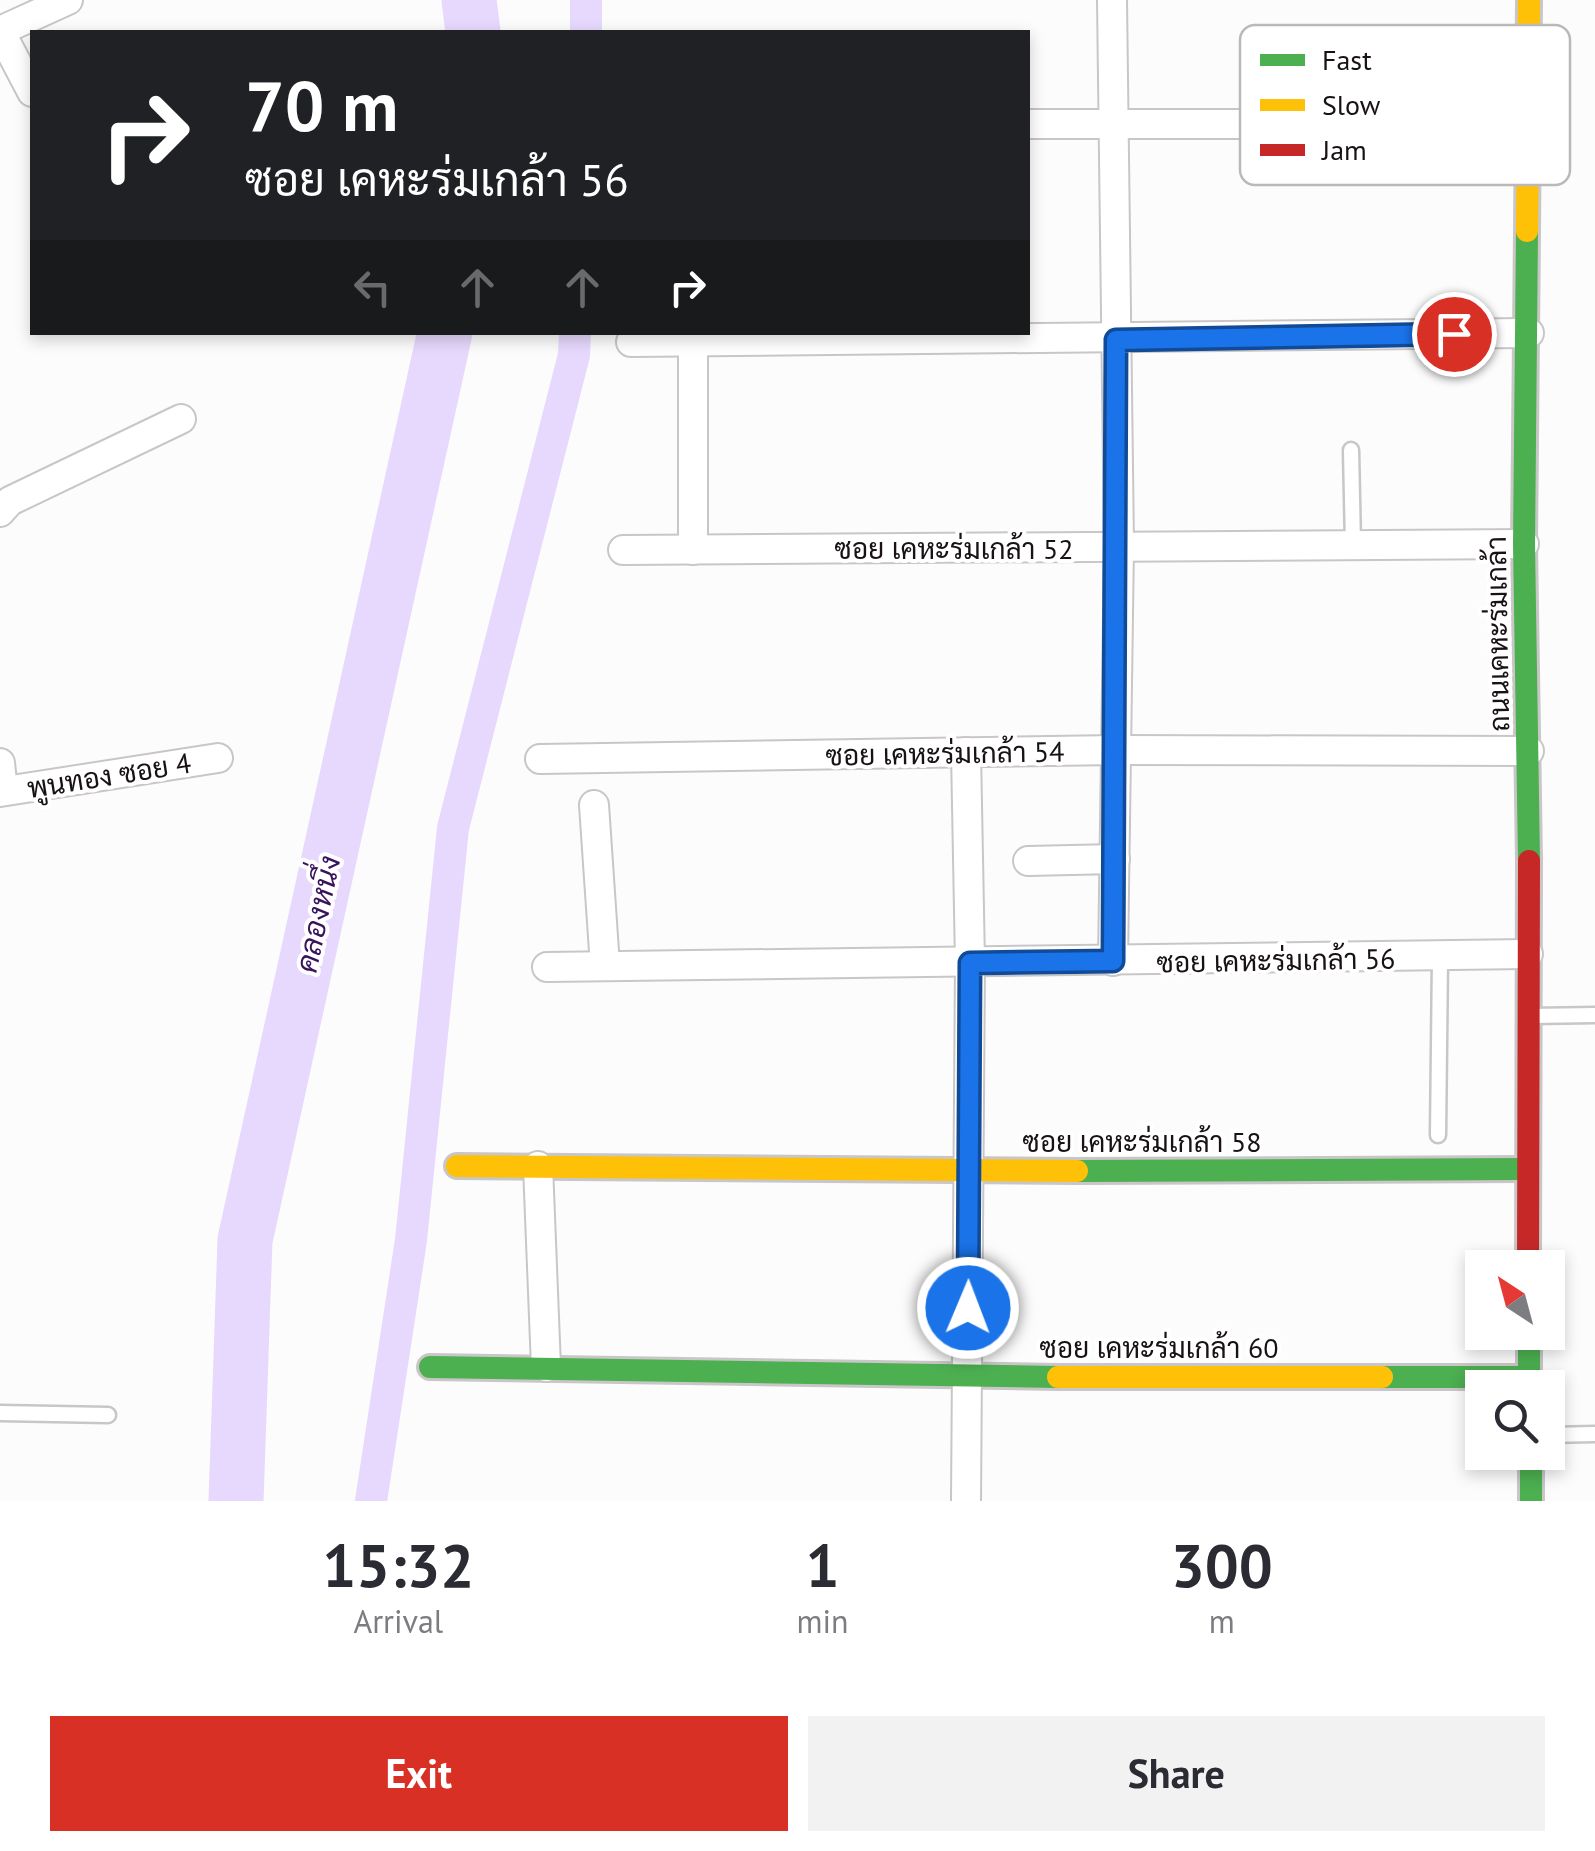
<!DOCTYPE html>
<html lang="en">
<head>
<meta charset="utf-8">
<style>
	body { margin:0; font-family:"PT Sans",Sarabun,sans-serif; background:#f2f2f3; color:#2b2b33; height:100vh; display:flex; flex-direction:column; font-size:38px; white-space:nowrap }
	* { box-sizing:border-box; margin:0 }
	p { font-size:32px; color:#7c7c81 }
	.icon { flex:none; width:55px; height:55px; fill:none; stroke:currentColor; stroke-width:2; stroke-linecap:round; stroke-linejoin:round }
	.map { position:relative; height:1501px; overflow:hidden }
	.panel { display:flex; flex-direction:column; background:#fff; flex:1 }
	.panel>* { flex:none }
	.guide { position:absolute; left:30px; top:30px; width:1000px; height:305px; border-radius:0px; box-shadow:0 5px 15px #0003; background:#202124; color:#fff; overflow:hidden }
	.needle { width:65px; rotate:324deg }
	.buttons { position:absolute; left:1465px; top:1250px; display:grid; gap:20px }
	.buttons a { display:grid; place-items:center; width:100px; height:100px; border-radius:0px; background:#fff; box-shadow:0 5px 15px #0003; font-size:50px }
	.pin { position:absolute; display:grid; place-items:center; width:85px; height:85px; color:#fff; margin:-42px; border:5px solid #fff; border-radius:50%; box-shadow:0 2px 10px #0007 }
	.me { position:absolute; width:110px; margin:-55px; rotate:1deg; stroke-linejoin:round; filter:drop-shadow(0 0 8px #0008) }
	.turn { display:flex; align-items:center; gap:35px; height:210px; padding:0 50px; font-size:45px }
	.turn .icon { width:130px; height:130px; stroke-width:2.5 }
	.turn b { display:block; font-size:70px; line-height:85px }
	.lanes { display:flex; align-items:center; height:95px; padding:0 50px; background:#0003; justify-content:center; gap:50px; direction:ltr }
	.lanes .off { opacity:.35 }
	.eta { display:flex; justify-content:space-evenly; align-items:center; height:170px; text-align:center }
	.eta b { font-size:60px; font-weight:800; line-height:70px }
	.primary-button { display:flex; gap:20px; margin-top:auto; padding:20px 50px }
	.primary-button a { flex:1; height:115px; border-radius:0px; background:#d93025; color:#fff; font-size:40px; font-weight:800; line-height:115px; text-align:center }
	.primary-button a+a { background:#f2f2f3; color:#2b2b33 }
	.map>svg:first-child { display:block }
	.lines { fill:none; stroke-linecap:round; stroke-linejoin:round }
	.canal { stroke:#e7d8fd; stroke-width:32 }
	.river { stroke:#e7d8fd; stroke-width:55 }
	.lane-casing { stroke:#c9c6c7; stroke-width:19 }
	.street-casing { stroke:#c9c6c7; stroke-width:32 }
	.fast-casing { stroke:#c9c6c7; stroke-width:28 }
	.slow-casing { stroke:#c9c6c7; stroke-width:28 }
	.jam-casing { stroke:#c9c6c7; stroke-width:28 }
	.lane { stroke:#fff; stroke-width:14 }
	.street { stroke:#fff; stroke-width:28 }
	.fast { stroke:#4caf50; stroke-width:22 }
	.slow { stroke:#ffc107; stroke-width:22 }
	.jam { stroke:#c62828; stroke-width:22 }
	.route-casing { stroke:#114b97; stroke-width:25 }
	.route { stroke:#1a73e8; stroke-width:18 }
	.labels { text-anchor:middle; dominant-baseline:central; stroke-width:8; stroke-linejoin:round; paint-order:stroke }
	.street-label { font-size:28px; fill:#181214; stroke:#fff }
	.water-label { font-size:30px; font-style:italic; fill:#38135c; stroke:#fff }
	.key { fill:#fff; stroke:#bab8b8; stroke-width:2.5 }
	.key-label { font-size:28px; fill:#181214 }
</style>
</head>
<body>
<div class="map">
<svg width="1595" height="1501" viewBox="0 0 1595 1501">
	<rect width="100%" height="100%" fill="#fdfcfc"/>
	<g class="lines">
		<g class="canal">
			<polyline points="586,0 586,32"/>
			<polyline points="371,1501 411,1240 453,828 574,355 575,332"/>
		</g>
		<g class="river">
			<polyline points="469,0 473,32"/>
			<polyline points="236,1501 245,1240 445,332"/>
		</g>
		<g class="lane-casing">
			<g id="lane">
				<polyline points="1351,450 1353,545"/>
				<polyline points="1531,1016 1595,1015"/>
				<polyline points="1438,1135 1440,958"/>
				<polyline points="0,1413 108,1415"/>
				<polyline points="1548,1435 1595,1434"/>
			</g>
		</g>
		<g class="street-casing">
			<g id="street">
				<polyline points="1112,0 1119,546 1113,961"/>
				<polyline points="0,31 68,0"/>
				<polyline points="0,31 32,92"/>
				<polyline points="1028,124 1528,124"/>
				<polyline points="631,342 1529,333"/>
				<polyline points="0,512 10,501 181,419"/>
				<polyline points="623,550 1524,544"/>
				<polyline points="693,550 693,343"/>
				<polyline points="540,759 1117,750 1529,751"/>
				<polyline points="0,763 3,791"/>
				<polyline points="0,792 218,758"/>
				<polyline points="594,805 605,966"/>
				<polyline points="1028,861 1115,859"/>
				<polyline points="547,967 1528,954"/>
				<polyline points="538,1166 546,1367"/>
				<polyline points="966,1501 970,963 966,752"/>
			</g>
		</g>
		<g class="fast-casing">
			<g id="fast">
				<polyline points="1527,231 1524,544 1529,861"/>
				<polyline points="1077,1171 1527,1169"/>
				<polyline points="1529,1332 1529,1388"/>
				<polyline points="430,1367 1058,1377"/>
				<polyline points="1382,1377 1529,1377"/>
				<polyline points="1531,1452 1531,1501"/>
			</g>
		</g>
		<g class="slow-casing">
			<g id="slow">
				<polyline points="1527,231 1529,0"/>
				<polyline points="457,1166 1077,1171"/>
				<polyline points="1058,1377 1382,1377"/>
			</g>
		</g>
		<g class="jam-casing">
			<polyline id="jam" points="1528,1268 1529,861"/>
		</g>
		<use href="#lane" class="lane"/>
		<use href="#street" class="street"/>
		<use href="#fast" class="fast"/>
		<use href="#slow" class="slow"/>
		<use href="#jam" class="jam"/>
	</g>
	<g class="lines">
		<g class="route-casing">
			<polyline id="route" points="968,1308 970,963 1113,961 1116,340 1454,334"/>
		</g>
		<use href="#route" class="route"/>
	</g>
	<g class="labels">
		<g class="street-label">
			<text x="954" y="548">ซอย เคหะร่มเกล้า 52</text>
			<text transform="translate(1497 634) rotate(-91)">ถนนเคหะร่มเกล้า</text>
			<text transform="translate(945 753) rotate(-1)">ซอย เคหะร่มเกล้า 54</text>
			<text transform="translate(109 775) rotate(-9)">พูนทอง ซอย 4</text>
			<text transform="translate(1276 960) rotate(-1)">ซอย เคหะร่มเกล้า 56</text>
			<text x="1142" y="1141">ซอย เคหะร่มเกล้า 58</text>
			<text x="1159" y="1347">ซอย เคหะร่มเกล้า 60</text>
		</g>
		<g class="water-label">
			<text transform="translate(317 914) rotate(-78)">คลองหนึ่ง</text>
		</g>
	</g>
	<rect x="1240" y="25" width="330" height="160" rx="15" class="key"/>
	<rect x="1260" y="54" width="45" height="12" fill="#4caf50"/>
	<rect x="1260" y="99" width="45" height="12" fill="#ffc107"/>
	<rect x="1260" y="144" width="45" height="12" fill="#c62828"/>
	<g class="key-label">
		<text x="1322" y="70">Fast</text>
		<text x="1322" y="115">Slow</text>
		<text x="1322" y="160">Jam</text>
	</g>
</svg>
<div class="buttons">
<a><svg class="needle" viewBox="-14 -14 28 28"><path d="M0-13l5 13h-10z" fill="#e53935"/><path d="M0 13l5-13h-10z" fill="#7c7c81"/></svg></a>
<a><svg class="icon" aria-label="search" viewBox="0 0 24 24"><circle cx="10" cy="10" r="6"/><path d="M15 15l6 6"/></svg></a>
</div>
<div class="pin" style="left:1454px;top:334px;background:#d93025"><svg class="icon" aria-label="arrive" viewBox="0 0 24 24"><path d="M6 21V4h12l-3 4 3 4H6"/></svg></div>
<svg class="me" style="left:968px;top:1308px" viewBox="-20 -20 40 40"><circle r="17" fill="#1a73e8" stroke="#fff" stroke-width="3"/><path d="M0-11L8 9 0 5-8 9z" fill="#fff"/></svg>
<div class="guide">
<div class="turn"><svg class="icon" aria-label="right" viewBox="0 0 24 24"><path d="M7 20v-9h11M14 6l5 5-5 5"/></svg><div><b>70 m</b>ซอย เคหะร่มเกล้า 56</div></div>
<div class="lanes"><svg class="icon off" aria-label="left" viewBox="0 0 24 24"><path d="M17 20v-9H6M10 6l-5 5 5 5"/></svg><svg class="icon off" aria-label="ahead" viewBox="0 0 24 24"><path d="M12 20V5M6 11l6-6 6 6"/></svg><svg class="icon off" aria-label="ahead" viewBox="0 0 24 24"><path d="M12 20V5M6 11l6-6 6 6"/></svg><svg class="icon" aria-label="right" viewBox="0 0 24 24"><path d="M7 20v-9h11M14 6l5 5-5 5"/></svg></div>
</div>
</div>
<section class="panel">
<div class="eta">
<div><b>15:32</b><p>Arrival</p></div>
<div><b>1</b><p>min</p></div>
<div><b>300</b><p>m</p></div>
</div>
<div class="primary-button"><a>Exit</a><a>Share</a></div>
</section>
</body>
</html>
